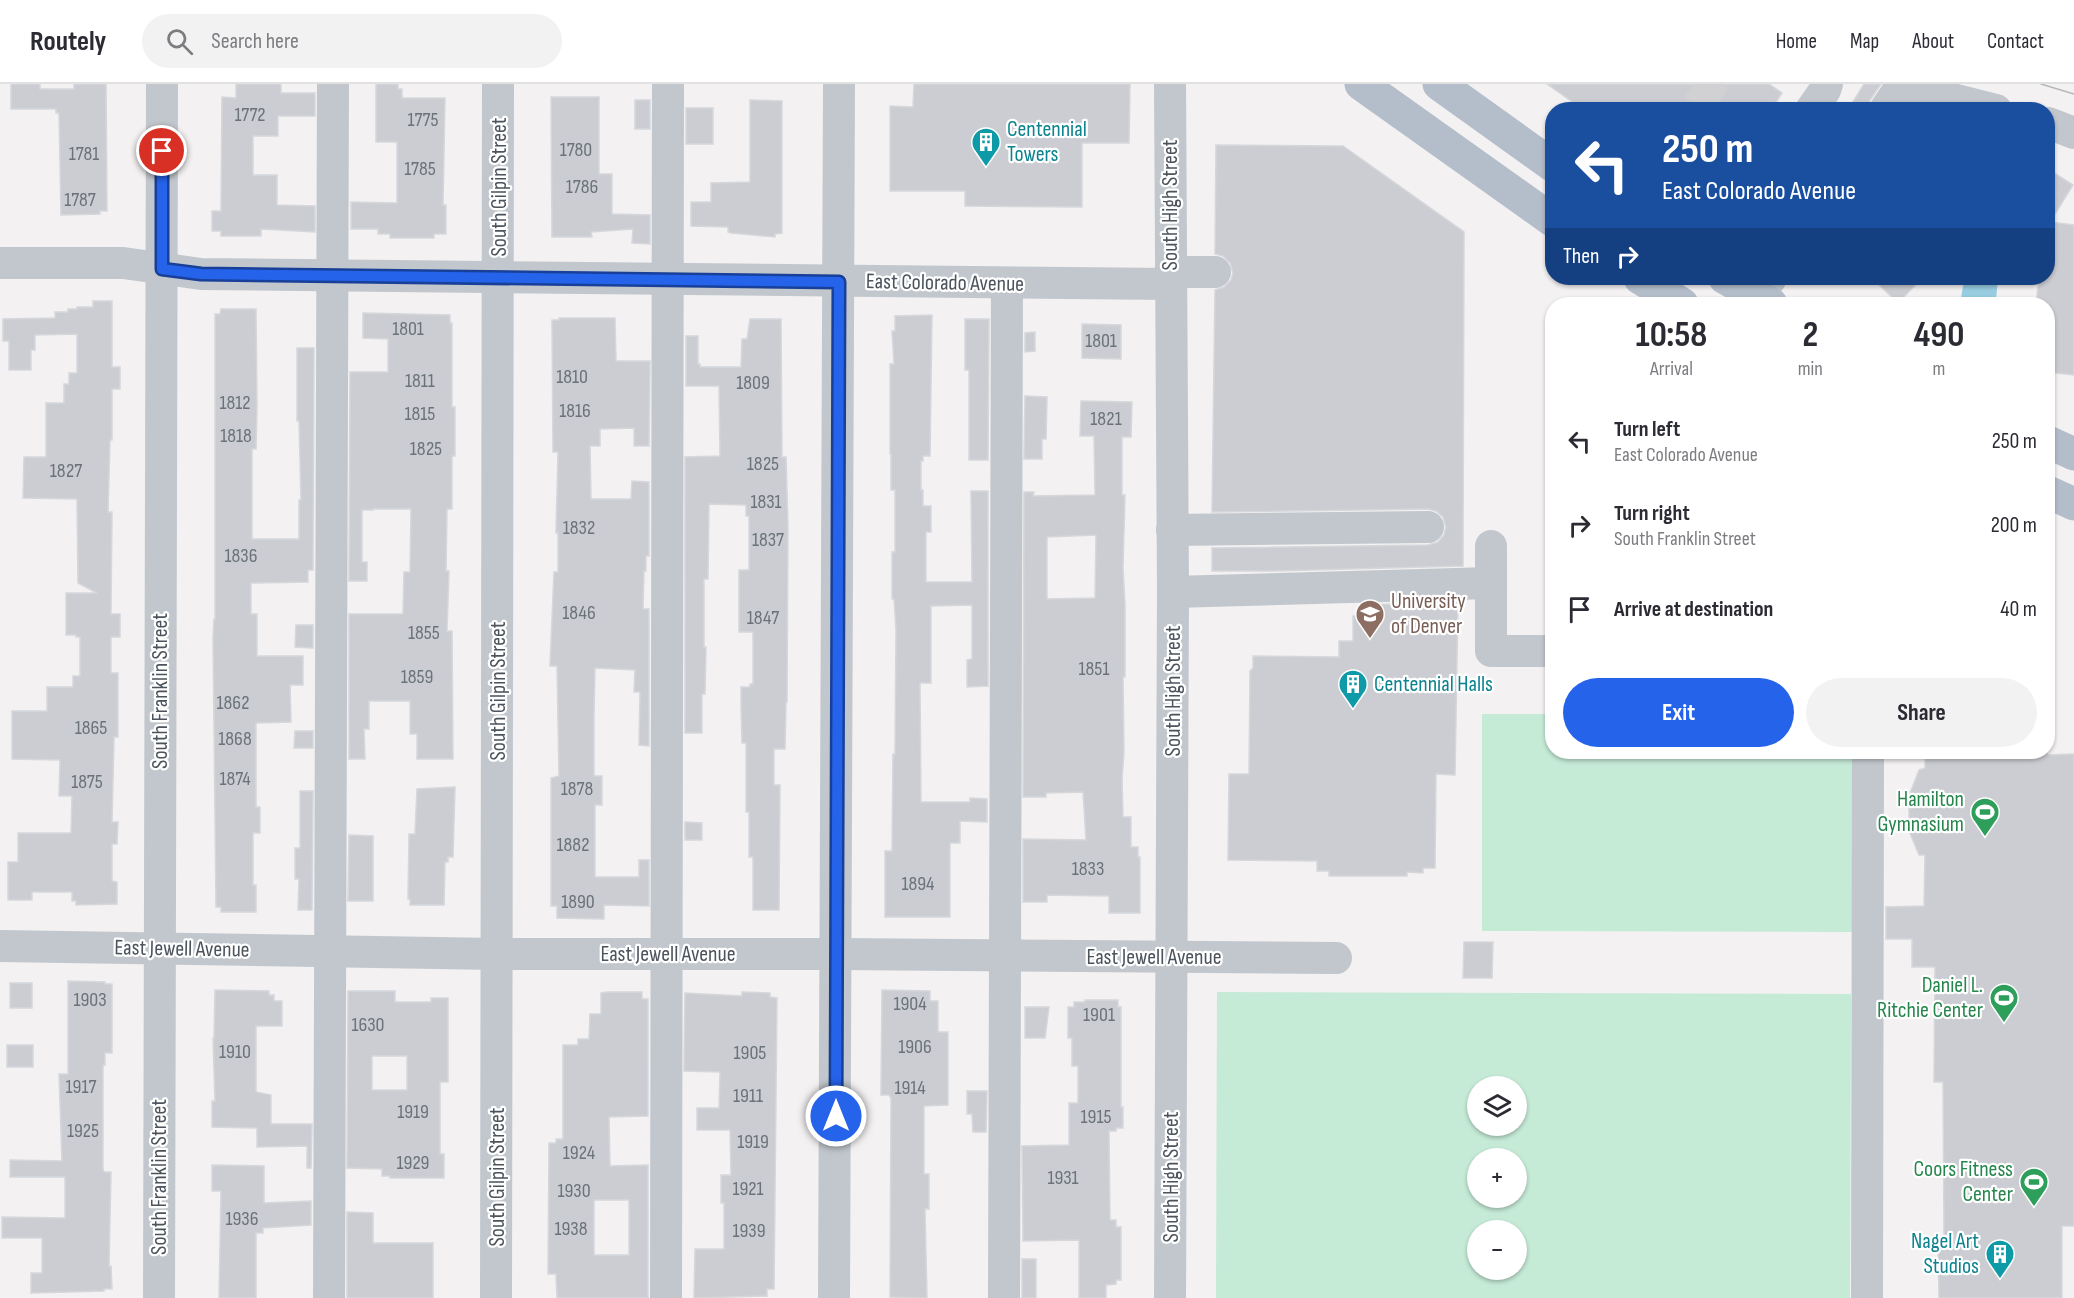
<!DOCTYPE html>
<html lang="en">
<head>
<meta charset="utf-8">
<style>
	body { margin:0; font-family:"Sofia Sans Condensed",sans-serif; background:#f2f2f3; color:#2b2b33; height:100vh; display:flex; flex-direction:column; font-size:22px; white-space:nowrap }
	* { box-sizing:border-box; margin:0 }
	p { font-size:20px; color:#7c7c81 }
	.icon { flex:none; width:33px; height:33px; fill:none; stroke:currentColor; stroke-width:2; stroke-linecap:round; stroke-linejoin:round }
	.map { position:relative; flex:1; overflow:hidden }
	.sheet { position:absolute; left:1545px; top:213px; width:510px; height:462px; display:flex; flex-direction:column; background:#fff; border-radius:24px; box-shadow:0 2px 4px #0004 }
	.sheet>* { flex:none }
	.hud { position:absolute; left:1545px; top:18px; width:510px; height:183px; border-radius:24px; box-shadow:0 2px 4px #0004; background:#1a4fa0; color:#fff; overflow:hidden }
	.fabs { position:absolute; left:1467px; top:992px; display:grid; gap:12px }
	.fabs a { display:grid; place-items:center; width:60px; height:60px; border-radius:50%; background:#fff; box-shadow:0 2px 4px #0004; font-size:30px }
	.pin { position:absolute; display:grid; place-items:center; width:51px; height:51px; color:#fff; margin:-26px; border:3px solid #fff; border-radius:50%; box-shadow:0 2px 6px #0007 }
	.me { position:absolute; width:66px; margin:-33px; rotate:0deg; stroke-linejoin:round; filter:drop-shadow(0 0 4px #0008) }
	.turn { display:flex; align-items:center; gap:21px; height:126px; padding:0 18px; font-size:27px }
	.turn .icon { width:78px; height:78px; stroke-width:2.5 }
	.turn b { display:block; font-size:42px; line-height:51px }
	.then { display:flex; align-items:center; height:57px; padding:0 18px; background:#0003; gap:12px; font-size:22px }
	.eta { display:flex; justify-content:space-evenly; align-items:center; height:102px; text-align:center }
	.eta b { font-size:36px; font-weight:700; line-height:42px }
	.primary-button { display:flex; gap:12px; margin-top:auto; padding:12px 18px }
	.primary-button a { flex:1; height:69px; border-radius:36px; background:#2563eb; color:#fff; font-size:24px; font-weight:700; line-height:69px; text-align:center }
	.primary-button a+a { background:#f2f2f3; color:#2b2b33 }
	ul { padding:0; list-style:none }
	li { display:flex; align-items:center; gap:18px; height:84px; padding:0 18px }
	li div { flex:1 }
	li b { display:block; font-size:22px }
	li em { font-style:normal }
	header { display:flex; align-items:center; gap:36px; box-sizing:border-box; height:84px; padding:0 30px; background:#fff; border-bottom:2px solid #e1e1e2 }
	header strong { font-size:28px }
	nav { display:flex; gap:33px; margin-inline-start:auto; font-size:21px }
	.search { width:420px; height:54px; background:#f2f2f3; display:flex; align-items:center; gap:15px; box-sizing:border-box; padding:0 21px; border-radius:33px; color:#7c7c81; font-size:22px }
	.map>svg:first-child { display:block }
	.green { fill:#c5ead6; fill-rule:evenodd }
	.water { fill:#98cde1 }
	.building { fill:#cbcdd2; stroke:#d5d7db; stroke-width:1.5; fill-rule:evenodd }
	.lines { fill:none; stroke-linecap:round; stroke-linejoin:round }
	.minor-tunnel { stroke:#d1d1d3; stroke-width:32; stroke-dasharray:32 16; stroke-linecap:butt }
	.minor { stroke:#c1c7cd; stroke-width:32 }
	.major { stroke:#b4becb; stroke-width:33 }
	.tram { stroke:#b4b6ba; stroke-width:1.5 }
	.route-casing { stroke:#184099; stroke-width:15 }
	.route { stroke:#2563eb; stroke-width:10 }
	.labels { text-anchor:middle; dominant-baseline:central; stroke-width:4.5; stroke-linejoin:round; paint-order:stroke }
	.number-label { font-size:20px; fill:#6b727a }
	.culture-label { font-size:22px; fill:#0d838f; stroke:#fff; text-anchor:start }
	.street-label { font-size:22px; fill:#4b535c; stroke:#fff }
	.education-label { font-size:22px; fill:#785e54; stroke:#fff; text-anchor:start }
	.leisure-label { font-size:22px; fill:#27864d; stroke:#fff; text-anchor:end }
</style>
</head>
<body>
<header>
<strong>Routely</strong>
<div class="search"><svg class="icon" aria-label="search" viewBox="0 0 24 24"><circle cx="10" cy="10" r="6"/><path d="M15 15l6 6"/></svg>Search here</div>
<nav><a>Home</a><a>Map</a><a>About</a><a>Contact</a></nav>
</header>
<div class="map">
<svg width="2074" height="1214" viewBox="0 0 2074 1214">
	<rect width="100%" height="100%" fill="#f3f1f1"/>
	<g class="green">
		<polygon points="1482,630 1552,630 1552,668 1854,668 1853,848 1482,847"/>
		<path d="M1217,908l634,2 -1,304h-634zM1478,1002h38v39h-38zM1478,1074h38v39h-38zM1478,1146h38v39h-38z"/>
	</g>
	<polygon class="water" points="1971,194 1998,194 1996,216 1992,220 1960,220 1963,202"/>
	<g class="building">
		<polygon points="11,0 40,0 40,5 74,5 74,0 106,0 107,127 100,127 100,130 61,131 59,29 56,29 56,25 11,25"/>
		<polygon points="236,0 281,0 281,9 315,9 315,32 278,32 278,52 253,52 253,91 277,91 277,121 315,122 315,148 261,145 261,152 221,152 221,147 212,147 212,127 221,127 222,13 236,14"/>
		<polygon points="376,0 398,0 398,5 402,5 402,14 445,14 443,121 446,121 446,150 434,150 434,154 390,154 390,150 378,150 378,145 351,145 351,118 397,119 397,58 376,58"/>
		<polygon points="914,0 1130,0 1129,59 1082,59 1082,123 965,122 965,107 890,107 890,22 913,23"/>
		<polygon points="1547,0 1769,0 1782,9 1771,26 1584,26"/>
		<polygon points="1864,0 1881,0 1870,16 1867,26 1848,26"/>
		<polygon points="551,13 599,13 599,90 612,90 612,130 650,131 650,160 632,159 633,145 591,148 592,153 552,153"/>
		<rect x="635" y="16" width="15" height="29"/>
		<polygon points="750,16 782,17 782,149 775,150 775,153 731,149 728,148 728,143 691,142 691,118 711,118 711,99 750,98"/>
		<rect x="686" y="24" width="27" height="36"/>
		<polygon points="1216,61 1343,62 1464,148 1463,482 1273,487 1212,487 1212,464 1428,461 1438,458 1444,451 1446,443 1443,433 1436,427 1428,425 1212,428 1215,206 1224,203 1231,196 1233,189 1230,179 1223,172 1215,170"/>
		<polygon points="2048,85 2073,101 2050,138 2074,141 2074,291 2048,288 2048,220 2036,220 2039,194 2048,194"/>
		<polygon points="1872,194 1922,194 1898,219"/>
		<polygon points="93,217 112,217 112,283 120,283 120,305 112,305 112,356 110,356 108,428 112,428 111,530 120,530 120,553 111,553 111,589 118,589 118,653 114,653 112,738 118,738 117,760 112,760 112,797 117,798 117,820 76,821 76,817 72,817 72,808 32,808 32,816 8,816 8,778 18,778 18,749 71,749 72,712 59,712 60,676 12,675 12,627 47,627 47,603 73,603 73,592 80,592 80,553 76,553 76,551 66,551 66,509 97,509 78,499 77,415 23,414 24,373 46,373 46,319 64,319 64,300 69,300 69,289 77,289 77,250 35,251 35,266 31,266 31,286 9,286 9,257 3,257 3,235 55,234 55,228 68,228 68,225 77,225 77,223 93,223"/>
		<polygon points="221,225 256,225 257,323 256,365 252,365 252,455 299,455 299,416 301,416 299,337 297,337 297,264 314,264 313,486 308,486 308,498 251,499 251,530 257,530 257,572 303,572 303,601 290,601 291,638 256,639 256,723 260,723 260,749 253,749 253,801 256,801 256,828 221,828 221,823 216,823 213,553 214,535 215,535 215,230 220,230"/>
		<polygon points="363,229 450,231 450,239 452,239 452,323 455,323 455,372 452,372 452,425 447,425 446,487 449,487 447,547 452,547 453,675 417,675 417,650 410,650 410,617 369,617 369,645 364,645 365,675 349,675 349,530 403,530 404,488 410,488 411,425 373,425 373,426 362,426 362,478 367,478 367,497 349,497 350,288 388,288 388,255 363,254"/>
		<polygon points="932,231 930,372 923,372 923,377 921,377 921,406 923,406 923,422 931,422 931,448 926,448 926,498 972,498 971,407 988,407 988,602 967,603 967,576 972,575 972,521 931,522 931,599 920,599 921,718 970,718 970,714 987,715 987,738 960,737 960,759 950,759 950,833 885,833 885,767 892,767 893,670 895,670 896,545 894,515 892,515 892,468 895,468 895,406 891,406 891,370 890,370 890,280 894,280 892,247 895,247 895,232"/>
		<polygon points="559,234 615,234 616,277 650,277 649,362 634,362 634,344 600,345 600,362 590,362 591,415 631,415 632,397 649,398 649,472 646,472 646,487 644,487 643,525 649,525 649,662 639,661 640,608 634,608 635,586 595,584 594,628 594,692 602,692 602,721 595,721 595,793 639,793 639,776 649,776 649,822 604,821 604,835 557,834 557,822 551,822 551,694 559,692 557,582 550,582 554,488 558,488 558,449 556,449 558,368 553,368 552,236 559,236"/>
		<polygon points="750,235 781,235 782,369 782,373 786,373 788,443 787,618 786,618 785,665 774,665 774,701 780,701 779,826 753,826 753,773 749,773 749,728 746,728 746,659 742,659 741,620 741,603 750,603 750,600 753,600 753,548 739,548 739,486 749,486 749,432 746,432 746,421 709,420 708,495 704,495 704,563 706,563 705,610 702,610 702,649 685,649 685,373 720,372 719,302 686,302 686,252 698,252 698,280 700,280 700,283 741,283 742,255 747,255"/>
		<polygon points="965,235 989,235 988,376 969,376 969,286 965,286"/>
		<polygon points="1082,240 1121,241 1121,275 1082,274"/>
		<polygon points="1035,248 1035,267 1025,268 1025,249"/>
		<polygon points="1025,312 1047,313 1046,355 1042,355 1042,375 1024,375"/>
		<path d="M1081,317l51,1 -1,35h-9v58h3l-2,73 2,37v72h-2l1,75 -2,27 1,38h8v30h7v10h2v56h-31v-17l-62,-1v7h-24v-63l63,1 -3,-48 -37,1v4h-23l1,-305h10l-1,4 62,-1 -1,-59h-14zM1096,451l-1,63 -48,1v-62z"/>
		<polygon points="1458,518 1455,691 1436,690 1435,784 1423,784 1423,789 1407,788 1407,792 1329,792 1329,787 1317,787 1317,777 1228,776 1229,690 1249,690 1250,587 1253,584 1253,572 1339,573 1339,557 1353,557 1353,532 1363,532 1364,521"/>
		<polygon points="296,541 313,541 313,564 295,563"/>
		<polygon points="295,647 313,647 313,664 294,664"/>
		<polygon points="1925,668 2047,668 2047,671 2074,670 2074,1142 2062,1142 2062,1214 1939,1214 1938,1155 1944,1155 1943,998 1934,998 1935,883 1912,883 1912,855 1886,855 1886,823 1924,822 1925,771 1919,771 1909,747 1909,712 1919,686 1925,684"/>
		<polygon points="455,703 453,773 448,773 448,778 445,778 444,821 410,821 410,815 408,815 409,750 415,750 417,705"/>
		<polygon points="300,707 313,707 312,826 298,826 299,795 295,795 295,764 300,764"/>
		<polygon points="685,738 702,739 702,756 685,756"/>
		<polygon points="349,751 373,752 373,817 348,817"/>
		<polygon points="1464,858 1493,858 1492,894 1463,894"/>
		<polygon points="68,897 105,898 105,900 112,900 112,969 105,969 105,981 103,981 103,1085 104,1088 111,1088 109,1182 111,1182 112,1205 104,1205 104,1207 31,1209 31,1189 42,1189 42,1154 2,1154 2,1133 65,1134 65,1093 10,1093 10,1076 62,1077 59,990 68,990"/>
		<rect x="10" y="899" width="22" height="25"/>
		<polygon points="215,906 269,907 269,911 274,911 274,917 282,917 282,942 256,942 256,1008 271,1011 271,1040 312,1040 311,1084 307,1084 307,1062 257,1063 257,1044 212,1043 212,1017 215,1017 213,954 214,954"/>
		<polygon points="882,906 930,907 930,917 938,917 938,948 948,948 948,1021 924,1022 924,1090 929,1090 929,1125 925,1125 927,1214 890,1213 891,1014 889,1011 881,1011"/>
		<path d="M348,907h47v11h36v-4h17v84h-8v72h4v24h-54v-2h-8v-7l-35,-1zM372,972h35v34h-35z"/>
		<path d="M608,908h34v7h6v117l-39,1 1,49 38,-1v133h-91l-1,-24h-8l1,-131h7v-4h7v-94h15v-6h11l1,-25h11v-21zM594,1116h35v55h-35z"/>
		<polygon points="742,908 770,909 770,913 777,914 774,1205 767,1205 767,1212 694,1214 695,1165 724,1165 724,1119 721,1119 721,1091 731,1091 730,1046 697,1046 697,1024 719,1024 720,988 684,987 685,909 742,912"/>
		<polygon points="1085,916 1118,916 1118,923 1121,923 1121,1023 1123,1023 1123,1044 1116,1044 1116,1047 1109,1047 1110,1136 1116,1136 1116,1143 1121,1143 1121,1196 1116,1196 1116,1200 1106,1201 1106,1214 1079,1214 1079,1156 1023,1157 1022,1062 1069,1061 1069,1019 1078,1019 1078,982 1072,982 1072,954 1068,954 1068,923 1074,923 1074,918 1085,918"/>
		<polygon points="1025,923 1049,923 1045,954 1025,954"/>
		<rect x="7" y="961" width="26" height="22"/>
		<polygon points="967,1007 987,1007 986,1048 973,1048 972,1030 967,1030"/>
		<polygon points="212,1081 264,1082 264,1119 311,1117 311,1141 263,1144 263,1149 256,1149 256,1214 219,1214 221,1107 212,1107"/>
		<polygon points="347,1128 373,1129 373,1159 433,1159 433,1214 347,1214"/>
		<rect x="1022" y="1175" width="14" height="39"/>
	</g>
	<g class="lines">
		<polyline class="minor-tunnel" points="1693,0 1733,26"/>
		<g class="minor">
			<polyline points="1170,0 1173,508 1170,1214"/>
			<polyline points="1811,26 1825,6 1827,0"/>
			<polyline points="1885,26 1901,2 1996,26"/>
			<polyline points="2048,39 2074,49"/>
			<polyline points="0,179 123,179 201,190 1170,200"/>
			<polyline points="1170,188 1215,188"/>
			<polyline points="1758,213 1771,194"/>
			<polyline points="1172,446 1428,443"/>
			<polyline points="1491,462 1491,567 1552,567"/>
			<polyline points="1173,508 1491,499"/>
			<polyline points="0,862 497,870 837,870 1336,874"/>
			<polyline points="159,1214 162,0"/>
			<polyline points="329,1214 333,0"/>
			<polyline points="496,1214 498,0"/>
			<polyline points="666,1214 668,0"/>
			<polyline points="834,1214 839,0"/>
			<polyline points="1004,1214 1007,200"/>
			<polyline points="1867,1214 1868,668"/>
		</g>
		<g class="major">
			<polyline points="1361,0 1552,136"/>
			<polyline points="1439,0 1552,81"/>
			<polyline points="1640,194 1682,220"/>
			<polyline points="1725,194 1771,220"/>
			<polyline points="2048,358 2074,370"/>
			<polyline points="2048,408 2074,420"/>
		</g>
		<polyline class="tram" points="2041,0 2074,10"/>
	</g>
	<g class="lines">
		<g class="route-casing">
			<polyline id="route" points="162,67 162,185 201,190 839,198 836,1032"/>
		</g>
		<use href="#route" class="route"/>
	</g>
	<defs>
		<g id="building-pin" transform="scale(1.5)"><path d="M0 17L-7.5 6A9.5 9.5 0 1 1 7.5 6Z" fill="#0f9aa8" stroke="#fff"/><path d="M-4-6H4V6H1V3H-1V6H-4ZM-2.5-4.3h1.7v1.8h-1.7ZM.8-4.3h1.7v1.8H.8ZM-2.5-1h1.7V.8h-1.7ZM.8-1h1.7V.8H.8Z" fill="#fff"/></g>
		<g id="university-pin" transform="scale(1.5)"><path d="M0 17L-7.5 6A9.5 9.5 0 1 1 7.5 6Z" fill="#8d6e63" stroke="#fff"/><path d="M0-5L7-2L0 1L-7-2ZM-4 1L0 2.5L4 1V4Q0 6-4 4Z" fill="#fff"/></g>
		<g id="stadium-pin" transform="scale(1.5)"><path d="M0 17L-7.5 6A9.5 9.5 0 1 1 7.5 6Z" fill="#2e9e5b" stroke="#fff"/><path d="M0-5a6.5 5 0 1 0 0 10a6.5 5 0 1 0 0-10ZM-3.5-1.8h7v3.6h-7Z" fill="#fff"/></g>
	</defs>
	<g fill-rule="evenodd">
		<use href="#building-pin" x="986" y="58"/>
		<use href="#university-pin" x="1370" y="530"/>
		<use href="#building-pin" x="1353" y="600"/>
		<use href="#stadium-pin" x="1985" y="728"/>
		<use href="#stadium-pin" x="2004" y="914"/>
		<use href="#stadium-pin" x="2034" y="1098"/>
		<use href="#building-pin" x="2000" y="1170"/>
	</g>
	<g class="labels">
		<g class="number-label">
			<text x="250" y="31">1772</text>
			<text x="423" y="36">1775</text>
			<text x="576" y="66">1780</text>
			<text x="84" y="70">1781</text>
			<text x="420" y="85">1785</text>
			<text x="582" y="103">1786</text>
			<text x="80" y="116">1787</text>
			<text x="408" y="245">1801</text>
			<text x="1101" y="257">1801</text>
			<text x="572" y="293">1810</text>
			<text x="420" y="297">1811</text>
			<text x="753" y="299">1809</text>
			<text x="235" y="319">1812</text>
			<text x="575" y="327">1816</text>
			<text x="420" y="330">1815</text>
			<text x="1106" y="335">1821</text>
			<text x="236" y="352">1818</text>
			<text x="426" y="365">1825</text>
			<text x="763" y="380">1825</text>
			<text x="66" y="387">1827</text>
			<text x="766" y="418">1831</text>
			<text x="579" y="444">1832</text>
			<text x="768" y="456">1837</text>
			<text x="241" y="472">1836</text>
			<text x="579" y="529">1846</text>
			<text x="763" y="534">1847</text>
			<text x="424" y="549">1855</text>
			<text x="1094" y="585">1851</text>
			<text x="417" y="593">1859</text>
			<text x="233" y="619">1862</text>
			<text x="91" y="644">1865</text>
			<text x="235" y="655">1868</text>
			<text x="235" y="695">1874</text>
			<text x="87" y="698">1875</text>
			<text x="577" y="705">1878</text>
			<text x="573" y="761">1882</text>
			<text x="1088" y="785">1833</text>
			<text x="918" y="800">1894</text>
			<text x="578" y="818">1890</text>
			<text x="90" y="916">1903</text>
			<text x="910" y="920">1904</text>
			<text x="1099" y="931">1901</text>
			<text x="368" y="941">1630</text>
			<text x="915" y="963">1906</text>
			<text x="235" y="968">1910</text>
			<text x="750" y="969">1905</text>
			<text x="81" y="1003">1917</text>
			<text x="910" y="1004">1914</text>
			<text x="748" y="1012">1911</text>
			<text x="413" y="1028">1919</text>
			<text x="1096" y="1033">1915</text>
			<text x="83" y="1047">1925</text>
			<text x="753" y="1058">1919</text>
			<text x="579" y="1069">1924</text>
			<text x="413" y="1079">1929</text>
			<text x="1063" y="1094">1931</text>
			<text x="748" y="1105">1921</text>
			<text x="574" y="1107">1930</text>
			<text x="242" y="1135">1936</text>
			<text x="571" y="1145">1938</text>
			<text x="749" y="1147">1939</text>
		</g>
		<g class="culture-label">
			<text x="1007" y="45">Centennial<tspan x="1007" dy="25">Towers</tspan></text>
			<text x="1374" y="600">Centennial Halls</text>
			<text x="1979" y="1157" text-anchor="end">Nagel Art<tspan x="1979" dy="25">Studios</tspan></text>
		</g>
		<g class="street-label">
			<text transform="translate(499 103) rotate(-90)">South Gilpin Street</text>
			<text transform="translate(1170 121) rotate(-90)">South High Street</text>
			<text transform="translate(945 199) rotate(1)">East Colorado Avenue</text>
			<text transform="translate(160 607) rotate(-90)">South Franklin Street</text>
			<text transform="translate(498 607) rotate(-90)">South Gilpin Street</text>
			<text transform="translate(1173 607) rotate(-90)">South High Street</text>
			<text transform="translate(182 865) rotate(1)">East Jewell Avenue</text>
			<text x="668" y="870">East Jewell Avenue</text>
			<text x="1154" y="873">East Jewell Avenue</text>
			<text transform="translate(159 1093) rotate(-90)">South Franklin Street</text>
			<text transform="translate(497 1093) rotate(-90)">South Gilpin Street</text>
			<text transform="translate(1171 1093) rotate(-90)">South High Street</text>
		</g>
		<g class="education-label">
			<text x="1391" y="517">University<tspan x="1391" dy="25">of Denver</tspan></text>
		</g>
		<g class="leisure-label">
			<text x="1964" y="715">Hamilton<tspan x="1964" dy="25">Gymnasium</tspan></text>
			<text x="1983" y="901">Daniel L.<tspan x="1983" dy="25">Ritchie Center</tspan></text>
			<text x="2013" y="1085">Coors Fitness<tspan x="2013" dy="25">Center</tspan></text>
		</g>
	</g>
</svg>
<div class="fabs">
<a><svg class="icon" aria-label="layers" viewBox="0 0 24 24"><path d="M12 4l9 5-9 5-9-5zM3 14l9 5 9-5"/></svg></a>
<a>+</a>
<a>−</a>
</div>
<div class="pin" style="left:162px;top:67px;background:#d93025"><svg class="icon" aria-label="arrive" viewBox="0 0 24 24"><path d="M6 21V4h12l-3 4 3 4H6"/></svg></div>
<svg class="me" style="left:836px;top:1032px" viewBox="-20 -20 40 40"><circle r="17" fill="#2563eb" stroke="#fff" stroke-width="3"/><path d="M0-11L8 9 0 5-8 9z" fill="#fff"/></svg>
<div class="hud">
<div class="turn"><svg class="icon" aria-label="left" viewBox="0 0 24 24"><path d="M17 20v-9H6M10 6l-5 5 5 5"/></svg><div><b>250 m</b>East Colorado Avenue</div></div>
<div class="then">Then<svg class="icon" aria-label="right" viewBox="0 0 24 24"><path d="M7 20v-9h11M14 6l5 5-5 5"/></svg></div>
</div>
<section class="sheet">
<div class="eta">
<div><b>10:58</b><p>Arrival</p></div>
<div><b>2</b><p>min</p></div>
<div><b>490</b><p>m</p></div>
</div>
<ul>
<li><svg class="icon" aria-label="left" viewBox="0 0 24 24"><path d="M17 20v-9H6M10 6l-5 5 5 5"/></svg><div><b>Turn left</b><p>East Colorado Avenue</p></div><em>250 m</em></li>
<li><svg class="icon" aria-label="right" viewBox="0 0 24 24"><path d="M7 20v-9h11M14 6l5 5-5 5"/></svg><div><b>Turn right</b><p>South Franklin Street</p></div><em>200 m</em></li>
<li><svg class="icon" aria-label="arrive" viewBox="0 0 24 24"><path d="M6 21V4h12l-3 4 3 4H6"/></svg><div><b>Arrive at destination</b></div><em>40 m</em></li>
</ul>
<div class="primary-button"><a>Exit</a><a>Share</a></div>
</section>
</div>
</body>
</html>
